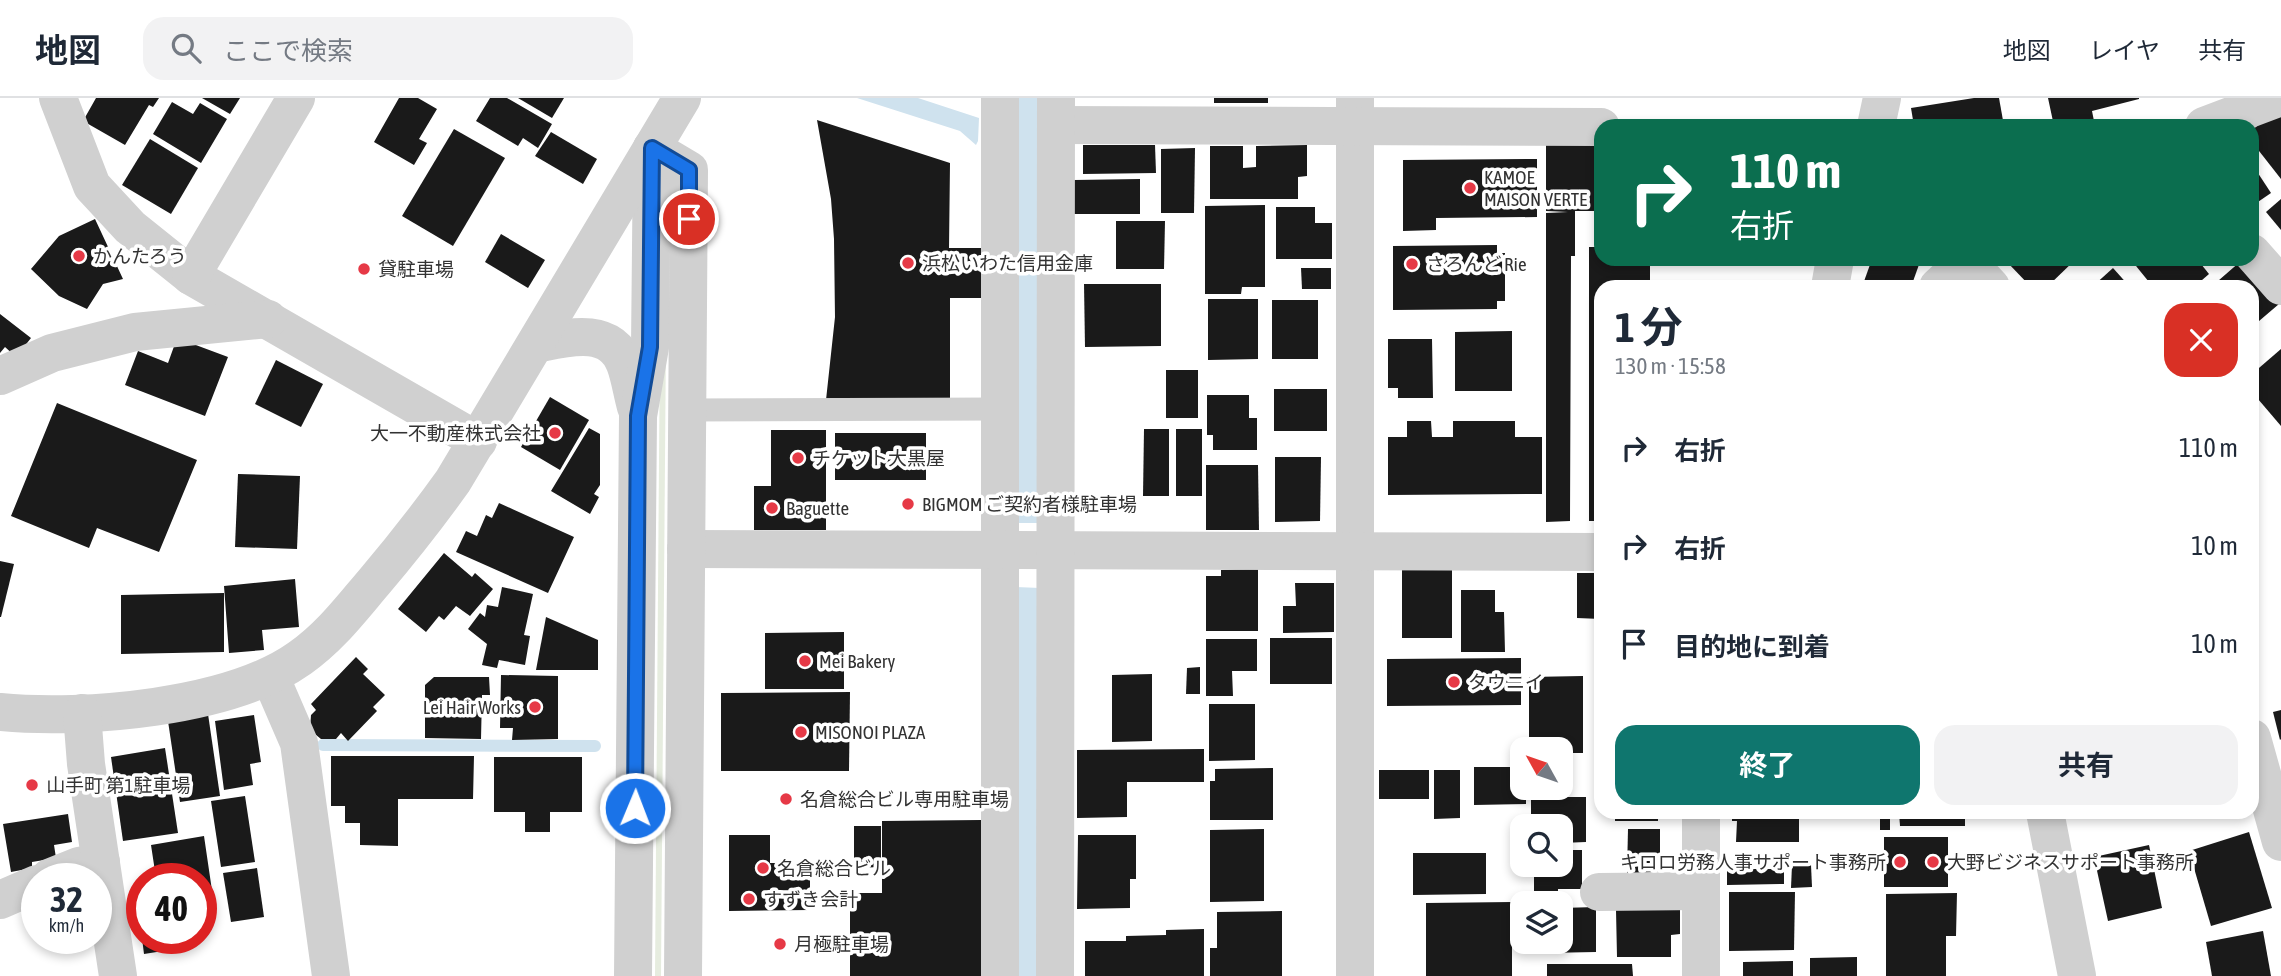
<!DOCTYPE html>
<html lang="ja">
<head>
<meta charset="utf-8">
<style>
	body { margin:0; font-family:"Asap Condensed","Noto Sans JP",sans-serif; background:#f2f2f3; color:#1f2937; height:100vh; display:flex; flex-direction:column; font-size:26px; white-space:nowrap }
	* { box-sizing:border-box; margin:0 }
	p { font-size:23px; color:#747a83 }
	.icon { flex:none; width:38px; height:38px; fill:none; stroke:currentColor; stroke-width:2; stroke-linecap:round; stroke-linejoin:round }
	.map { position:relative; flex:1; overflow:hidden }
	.sheet { position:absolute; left:1594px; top:182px; width:665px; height:539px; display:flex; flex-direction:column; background:#fff; border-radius:21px; box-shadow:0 4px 10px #0003 }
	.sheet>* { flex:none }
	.guide { position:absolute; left:1594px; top:21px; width:665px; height:147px; border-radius:21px; box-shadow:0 4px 10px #0003; background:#0b6e4f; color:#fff; overflow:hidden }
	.needle { width:46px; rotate:310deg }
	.fabs { position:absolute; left:1510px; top:639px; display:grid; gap:14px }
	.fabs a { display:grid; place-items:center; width:63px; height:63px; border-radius:14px; background:#fff; box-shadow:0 4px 10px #0003; font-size:35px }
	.speed { position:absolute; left:21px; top:765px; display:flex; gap:14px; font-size:35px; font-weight:700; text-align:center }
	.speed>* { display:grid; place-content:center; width:91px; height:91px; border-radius:50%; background:#fff; box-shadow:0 4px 10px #0003; line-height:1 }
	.speed small { font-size:18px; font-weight:400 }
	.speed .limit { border:10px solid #d22; background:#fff; color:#111 }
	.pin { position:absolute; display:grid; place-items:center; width:60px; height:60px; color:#fff; margin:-30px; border:4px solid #fff; border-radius:50%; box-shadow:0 2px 7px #0007 }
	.me { position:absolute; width:77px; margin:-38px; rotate:1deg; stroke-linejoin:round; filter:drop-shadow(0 0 5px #0008) }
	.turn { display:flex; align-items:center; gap:24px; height:147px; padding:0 21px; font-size:32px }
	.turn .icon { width:91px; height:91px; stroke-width:2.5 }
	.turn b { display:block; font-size:49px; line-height:60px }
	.round { display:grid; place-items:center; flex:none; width:74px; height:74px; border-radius:21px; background:#f2f2f3 }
	.headline { display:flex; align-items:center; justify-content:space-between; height:119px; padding:0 21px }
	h1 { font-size:42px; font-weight:700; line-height:52px }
	.primary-button { display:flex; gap:14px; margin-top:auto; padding:14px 21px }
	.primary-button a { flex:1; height:80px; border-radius:21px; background:#0f766e; color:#fff; font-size:28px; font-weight:700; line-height:80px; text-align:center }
	.primary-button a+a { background:#f2f2f3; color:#1f2937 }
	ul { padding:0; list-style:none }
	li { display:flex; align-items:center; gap:21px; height:98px; padding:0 21px }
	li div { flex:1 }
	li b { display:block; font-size:26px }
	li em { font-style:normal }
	header { display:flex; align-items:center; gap:42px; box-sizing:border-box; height:98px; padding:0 35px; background:#fff; border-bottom:2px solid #e0e1e3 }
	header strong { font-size:33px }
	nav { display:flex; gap:38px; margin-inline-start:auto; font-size:24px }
	.search { width:490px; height:63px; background:#f2f2f3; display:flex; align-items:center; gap:18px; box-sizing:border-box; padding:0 24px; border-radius:21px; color:#747a83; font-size:26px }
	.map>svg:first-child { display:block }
	.green { fill:#e6ecdf }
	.water { fill:#cfe2ee }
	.pier { fill:#fff }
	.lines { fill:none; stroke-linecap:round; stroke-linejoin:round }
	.stream { stroke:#cfe2ee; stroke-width:12 }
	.building { fill:#1a1a1a }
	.service { stroke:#d0d0d0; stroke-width:23 }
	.minor { stroke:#d0d0d0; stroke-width:38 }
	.tertiary { stroke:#d0d0d0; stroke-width:38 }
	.route-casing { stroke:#114b97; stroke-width:18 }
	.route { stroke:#1a73e8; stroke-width:12 }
	.poi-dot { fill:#e63946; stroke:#fff; stroke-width:2.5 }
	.labels { text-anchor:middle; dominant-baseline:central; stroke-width:7; stroke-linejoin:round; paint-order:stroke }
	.poi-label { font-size:19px; fill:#333; stroke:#fff; text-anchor:start }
</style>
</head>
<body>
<header>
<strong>地図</strong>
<div class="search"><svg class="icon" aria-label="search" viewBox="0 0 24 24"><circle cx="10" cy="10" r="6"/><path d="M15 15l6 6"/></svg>ここで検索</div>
<nav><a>地図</a><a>レイヤ</a><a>共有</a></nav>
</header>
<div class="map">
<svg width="2281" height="878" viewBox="0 0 2281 878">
	<rect width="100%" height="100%" fill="#fff"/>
	<polygon class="green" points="660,235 666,235 661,878 655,878"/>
	<g class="water">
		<polygon points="857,0 918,0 979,20 978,43 976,47 960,33"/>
		<rect x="1018" y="0" width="19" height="878"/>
	</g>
	<polygon class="pier" points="1016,425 1040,425 1040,490 1015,489"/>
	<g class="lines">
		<polyline class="stream" points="323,647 595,648"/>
	</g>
	<g class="building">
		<polygon points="96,0 159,0 153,9 149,7 125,47 83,23"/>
		<polygon points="202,0 240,0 230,16"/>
		<polygon points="399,0 418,0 437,11 419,41 427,45 414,67 374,44"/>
		<polygon points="490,0 507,0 552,26 538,50 523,40 518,48 476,23"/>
		<polygon points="518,0 564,0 552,20"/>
		<rect x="1214" y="0" width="54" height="5"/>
		<polygon points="1974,0 1999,0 2004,28 1914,28 1911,10"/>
		<polygon points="2048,0 2139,0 2139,1 2092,13 2095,28 2054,28"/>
		<polygon points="172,4 193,16 200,5 227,21 201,65 153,36"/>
		<polygon points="2279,11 2281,14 2281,81 2252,44 2252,32"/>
		<polygon points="817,22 950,65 949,150 981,150 981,200 950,200 950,301 826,302 835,219 834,141 831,101"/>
		<polygon points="454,31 505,60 453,148 402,118"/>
		<polygon points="551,34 597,61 583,86 535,58"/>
		<polygon points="150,41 198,70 171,116 122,87"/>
		<polygon points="1601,46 1601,113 1575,113 1575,158 1571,158 1570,423 1546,424 1546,115 1568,114 1546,113 1546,47"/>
		<polygon points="1083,47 1155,47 1156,75 1083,76"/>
		<polygon points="1307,47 1307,78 1298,79 1298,101 1210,101 1210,48 1243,48 1243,70 1256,69 1256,48"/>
		<polygon points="1195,50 1194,115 1161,115 1161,51"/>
		<polygon points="1537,61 1537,119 1436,120 1436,132 1403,133 1403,62"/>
		<polygon points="2252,66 2271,95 2252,108"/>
		<polygon points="1140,81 1140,116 1074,116 1074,82"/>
		<polygon points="2281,101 2281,132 2266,114"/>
		<polygon points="1265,107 1265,189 1242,189 1241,196 1205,196 1205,108"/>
		<polygon points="1276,109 1315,109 1315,125 1332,125 1332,161 1276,161"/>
		<polygon points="95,121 123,181 103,186 87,211 59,198 31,171 59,138"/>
		<polygon points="1116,123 1165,123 1164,171 1116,171"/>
		<polygon points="501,136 545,162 528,190 485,164"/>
		<polygon points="1497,147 1497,155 1505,155 1505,203 1497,203 1497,211 1393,212 1393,148"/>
		<polygon points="1589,149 1601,149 1601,161 1650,161 1650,189 1601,189 1601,423 1589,423"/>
		<polygon points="1872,161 1921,161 1911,189 1862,189"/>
		<polygon points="2010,161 2076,161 2047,189 2031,189 2007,164"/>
		<polygon points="2134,161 2197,161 2209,176 2194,189 2153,189 2132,163"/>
		<polygon points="2241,163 2279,206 2252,229 2252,189 2211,189"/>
		<polygon points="1301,170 1331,170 1331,191 1302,191"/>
		<polygon points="2113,170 2130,189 2092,189"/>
		<polygon points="1084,186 1161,186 1161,248 1085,249"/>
		<polygon points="1208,201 1258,201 1258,261 1208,262"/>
		<rect x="1272" y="202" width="46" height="59"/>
		<polygon points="0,216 31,240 16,259 5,249 0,255"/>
		<polygon points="1512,233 1512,293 1455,293 1455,234"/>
		<polygon points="177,240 228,259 205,318 125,287 138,253 168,265"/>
		<polygon points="1388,241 1432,241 1433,300 1398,300 1398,290 1388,290"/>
		<polygon points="2281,251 2281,328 2252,294 2252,276"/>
		<polygon points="276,262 323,286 301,329 255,306"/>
		<rect x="1166" y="272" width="32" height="48"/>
		<rect x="1274" y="291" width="53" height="42"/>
		<polygon points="1207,297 1249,297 1249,320 1257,320 1257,352 1213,352 1213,337 1207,337"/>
		<polygon points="550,299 589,322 560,372 521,349"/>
		<polygon points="57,305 197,362 159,454 97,430 89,450 11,418"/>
		<polygon points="1407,323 1431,323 1432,339 1453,339 1453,323 1515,323 1515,339 1542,339 1542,396 1388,397 1388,339 1407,339"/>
		<polygon points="589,330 600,336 600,387 594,396 599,399 590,416 551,393"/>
		<polygon points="1144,331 1169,331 1169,398 1143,398"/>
		<rect x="1176" y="331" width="26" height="67"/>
		<polygon points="771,332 826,332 826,432 754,432 754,388 771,388"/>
		<rect x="835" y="335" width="91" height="47"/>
		<polygon points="1275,359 1321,359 1320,423 1275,424"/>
		<polygon points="1206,367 1258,367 1259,432 1206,432"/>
		<polygon points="238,376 300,378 297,451 235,449"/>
		<polygon points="499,405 574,439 548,495 456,454 466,433 477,438 486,417 492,420"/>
		<polygon points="444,455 472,479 475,475 493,491 470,518 456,508 444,522 439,518 426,534 398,511"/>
		<polygon points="0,463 14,466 1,519 0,519"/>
		<polygon points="1258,471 1258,533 1206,533 1206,478 1221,478 1221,472"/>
		<polygon points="1402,471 1452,472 1452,540 1402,540"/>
		<polygon points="1577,475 1601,475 1601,521 1577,520"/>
		<polygon points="295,481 299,529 262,532 264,552 229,555 224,488"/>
		<polygon points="1295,485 1334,485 1334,534 1283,535 1283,508 1296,508"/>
		<polygon points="502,489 533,496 524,537 530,538 525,567 499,562 497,570 482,567 487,546 468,531 480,515 485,519 487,507 498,509"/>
		<polygon points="1461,492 1495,492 1495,514 1504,514 1505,554 1461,554"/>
		<polygon points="224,495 224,554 121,556 121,497"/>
		<polygon points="546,519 598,542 598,572 536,572"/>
		<polygon points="844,534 844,591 765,591 765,535"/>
		<rect x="1270" y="540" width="62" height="46"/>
		<polygon points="1206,541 1257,541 1257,573 1232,573 1233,598 1206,598"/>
		<polygon points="356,559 368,571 363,576 385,597 373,609 377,613 348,643 341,635 336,641 321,641 310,632 311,617 316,612 311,606"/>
		<polygon points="1521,560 1521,607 1387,608 1387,561"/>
		<polygon points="1200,569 1200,596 1186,596 1187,570"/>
		<polygon points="1152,576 1152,643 1112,644 1112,577"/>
		<polygon points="501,577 558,578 558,641 512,642 513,630 500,630"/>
		<polygon points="1583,578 1583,655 1561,655 1561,651 1529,651 1529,579"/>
		<polygon points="434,579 489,579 490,597 482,597 481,641 425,640 425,587"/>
		<polygon points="850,594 849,673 721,673 721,595"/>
		<polygon points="1209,606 1255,606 1255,662 1209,663"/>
		<polygon points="2281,612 2281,641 2280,642 2273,614"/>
		<polygon points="208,616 220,698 180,704 168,623"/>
		<polygon points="254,617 261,664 250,666 253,687 224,692 215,623"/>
		<polygon points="165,650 178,735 123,743 111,659"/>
		<polygon points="1204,651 1204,684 1127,684 1127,719 1077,720 1077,652"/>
		<polygon points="331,658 474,658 473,701 398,701 398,748 360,747 360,725 345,725 345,708 331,708"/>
		<polygon points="494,659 582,659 582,714 550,714 550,734 525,734 525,714 494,714"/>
		<rect x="1561" y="662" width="3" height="30"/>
		<polygon points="1474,669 1522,669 1522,690 1526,690 1526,706 1474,707"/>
		<polygon points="1273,670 1273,722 1210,722 1210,683 1215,683 1215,671"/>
		<rect x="1379" y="672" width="50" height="29"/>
		<polygon points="1434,672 1460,672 1460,720 1434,721"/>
		<polygon points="245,698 255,764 221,769 211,703"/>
		<polygon points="1531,699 1586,699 1586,744 1561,745 1561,728 1531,728"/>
		<rect x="1615" y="714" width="43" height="9"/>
		<polygon points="1732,714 1799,714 1799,744 1736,744 1737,723 1732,723"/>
		<polygon points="1899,714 1965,714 1965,728 1900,728"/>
		<polygon points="68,716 72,744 54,747 56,760 32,764 32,770 11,774 3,726"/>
		<rect x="1880" y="718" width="10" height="14"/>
		<polygon points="981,722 981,878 850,878 850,795 882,795 882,723"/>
		<polygon points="854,728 881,728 881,769 854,770"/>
		<polygon points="1264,731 1264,803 1210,804 1210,732"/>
		<polygon points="1628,731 1660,731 1660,774 1627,775"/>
		<polygon points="2249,734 2272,810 2211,828 2189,753"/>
		<polygon points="729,737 770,737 770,765 798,765 798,775 810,776 810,812 729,813"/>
		<polygon points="1078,737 1136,737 1136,781 1130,781 1130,810 1077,811"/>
		<polygon points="204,738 215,813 201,815 201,780 156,780 151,747"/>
		<rect x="1884" y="739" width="64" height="50"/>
		<polygon points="2149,747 2162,810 2108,823 2094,759"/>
		<polygon points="1561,752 1582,752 1582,791 1558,791 1558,803 1534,802 1534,766 1561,766"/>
		<polygon points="1413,755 1486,755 1486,796 1413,797"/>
		<polygon points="1792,767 1811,767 1812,789 1791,790"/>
		<polygon points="257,770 264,819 231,824 223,775"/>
		<polygon points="1727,771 1784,771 1784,786 1727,787"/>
		<polygon points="1729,794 1795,794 1794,852 1729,853"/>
		<polygon points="1957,795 1956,838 1946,838 1946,878 1886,878 1886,796"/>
		<polygon points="1512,804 1512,878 1426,878 1426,805"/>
		<polygon points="1596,809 1596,854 1544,855 1544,844 1561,844 1561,810"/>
		<polygon points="1616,812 1680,812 1680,836 1671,837 1671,859 1617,859"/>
		<polygon points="1282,813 1282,878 1210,878 1210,850 1217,850 1217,814"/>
		<polygon points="1204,831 1204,878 1085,878 1085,843 1126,843 1126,838 1166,837 1166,832"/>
		<polygon points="2263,833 2271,878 2212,878 2206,844"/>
		<polygon points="142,840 186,840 188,849 144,856"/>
		<polygon points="1857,859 1857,878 1810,878 1810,860"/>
		<polygon points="1793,863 1793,878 1743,878 1743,864"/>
		<polygon points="1547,866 1632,866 1633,878 1547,878"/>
	</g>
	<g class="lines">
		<polyline class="service" points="687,312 1000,311"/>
		<g class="minor">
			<polyline points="58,0 92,88 130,129 191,178 478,343"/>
			<polyline points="1000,0 1000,878"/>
			<polyline points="1355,0 1355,878"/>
			<polyline points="1056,27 1601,29"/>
			<polyline points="2204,28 2278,0"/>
			<polyline points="2252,155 2281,188"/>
			<polyline points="1966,162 1991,189"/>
			<polyline points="191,178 296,0"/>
			<polyline points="1938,189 1968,161"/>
			<path d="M536,246c30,-6 74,-19 89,20 5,13 7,29 11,43"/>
			<polyline points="0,278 52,255 135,234 268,221"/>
			<polyline points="638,318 650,249 652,50"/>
			<polyline points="686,451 1601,454"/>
			<polyline points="270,578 299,645 331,878"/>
			<polyline points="2252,640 2281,744"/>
			<polyline points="49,780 79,768 101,764"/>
			<polyline points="1599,794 1701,793"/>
			<polyline points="0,802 37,786"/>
			<polyline points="1055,878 1056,0"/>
			<polyline points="1701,878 1701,714"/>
		</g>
		<g class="tertiary">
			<polyline points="1876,28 1882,0"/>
			<polyline points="652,50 689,72 683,878"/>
			<polyline points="1830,189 1835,161"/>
			<path d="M0,614c84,8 230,-4 300,-54 30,-21 51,-49 74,-76 28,-33 54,-66 79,-101l229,-383"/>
			<polyline points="82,615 86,666 118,878"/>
			<polyline points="2045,714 2077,878"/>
			<polyline points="633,878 638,318"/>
		</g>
	</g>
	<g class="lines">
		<g class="route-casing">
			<polyline id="route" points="635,710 638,318 650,249 652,50 689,72 689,121"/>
		</g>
		<use href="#route" class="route"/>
	</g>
	<g class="poi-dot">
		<circle cx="1470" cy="90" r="7"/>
		<circle cx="79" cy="158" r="7"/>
		<circle cx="908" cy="165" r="7"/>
		<circle cx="1412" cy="166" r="7"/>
		<circle cx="364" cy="171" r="7"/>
		<circle cx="555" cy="335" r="7"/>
		<circle cx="798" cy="360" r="7"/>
		<circle cx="908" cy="406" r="7"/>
		<circle cx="772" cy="410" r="7"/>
		<circle cx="805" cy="563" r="7"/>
		<circle cx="1454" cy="584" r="7"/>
		<circle cx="535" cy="609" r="7"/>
		<circle cx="801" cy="634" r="7"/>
		<circle cx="32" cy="687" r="7"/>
		<circle cx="786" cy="701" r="7"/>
		<circle cx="1900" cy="764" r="7"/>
		<circle cx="1933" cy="764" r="7"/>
		<circle cx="763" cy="770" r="7"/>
		<circle cx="749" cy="801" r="7"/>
		<circle cx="780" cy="846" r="7"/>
	</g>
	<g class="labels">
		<g class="poi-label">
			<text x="1484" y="79">KAMOE<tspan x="1484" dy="22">MAISON VERTE</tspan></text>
			<text x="93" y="158">かんたろう</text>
			<text x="922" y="165">浜松いわた信用金庫</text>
			<text x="1426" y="166">さろんど Rie</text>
			<text x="378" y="171">貸駐車場</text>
			<text x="541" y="335" text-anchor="end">大一不動産株式会社</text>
			<text x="812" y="360">チケット大黒屋</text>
			<text x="922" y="406">BIGMOM ご契約者様駐車場</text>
			<text x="786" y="410">Baguette</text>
			<text x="819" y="563">Mei Bakery</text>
			<text x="1468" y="584">タウニイ</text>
			<text x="521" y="609" text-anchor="end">Lei Hair Works</text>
			<text x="815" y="634">MISONOI PLAZA</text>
			<text x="46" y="687">山手町 第1駐車場</text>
			<text x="800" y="701">名倉総合ビル専用駐車場</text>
			<text x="1886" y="764" text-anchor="end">キロロ労務人事サポート事務所</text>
			<text x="1947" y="764">大野ビジネスサポート事務所</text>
			<text x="777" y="770">名倉総合ビル</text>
			<text x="763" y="801">すずき会計</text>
			<text x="794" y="846">月極駐車場</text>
		</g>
	</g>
</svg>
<div class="fabs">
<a><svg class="needle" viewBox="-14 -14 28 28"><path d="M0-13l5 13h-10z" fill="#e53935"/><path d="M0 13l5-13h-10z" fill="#747a83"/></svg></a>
<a><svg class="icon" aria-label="search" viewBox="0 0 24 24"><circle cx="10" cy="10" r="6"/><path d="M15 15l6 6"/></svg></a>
<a><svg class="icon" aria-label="layers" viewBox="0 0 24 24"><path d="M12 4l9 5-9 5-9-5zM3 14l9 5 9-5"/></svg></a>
</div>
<div class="speed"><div>32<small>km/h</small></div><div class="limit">40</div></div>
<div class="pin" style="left:689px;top:121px;background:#d93025"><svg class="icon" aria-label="arrive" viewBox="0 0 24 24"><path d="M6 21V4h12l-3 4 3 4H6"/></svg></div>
<svg class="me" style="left:635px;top:710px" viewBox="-20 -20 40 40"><circle r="17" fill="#1a73e8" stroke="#fff" stroke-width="3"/><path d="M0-11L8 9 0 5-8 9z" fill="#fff"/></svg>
<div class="guide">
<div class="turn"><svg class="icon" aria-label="right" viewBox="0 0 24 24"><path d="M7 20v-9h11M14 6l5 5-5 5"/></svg><div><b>110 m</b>右折</div></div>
</div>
<section class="sheet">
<div class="headline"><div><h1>1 分</h1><p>130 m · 15:58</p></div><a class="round" style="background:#d93025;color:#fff"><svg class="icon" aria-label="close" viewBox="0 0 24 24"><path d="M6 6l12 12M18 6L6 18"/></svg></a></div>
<ul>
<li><svg class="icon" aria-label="right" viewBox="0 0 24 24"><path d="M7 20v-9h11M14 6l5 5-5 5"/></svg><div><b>右折</b></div><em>110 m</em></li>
<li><svg class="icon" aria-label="right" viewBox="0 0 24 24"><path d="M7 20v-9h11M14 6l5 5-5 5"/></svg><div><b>右折</b></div><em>10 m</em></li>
<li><svg class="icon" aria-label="arrive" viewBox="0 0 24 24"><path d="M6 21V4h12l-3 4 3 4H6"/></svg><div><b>目的地に到着</b></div><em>10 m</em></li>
</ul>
<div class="primary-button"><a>終了</a><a>共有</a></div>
</section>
</div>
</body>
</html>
